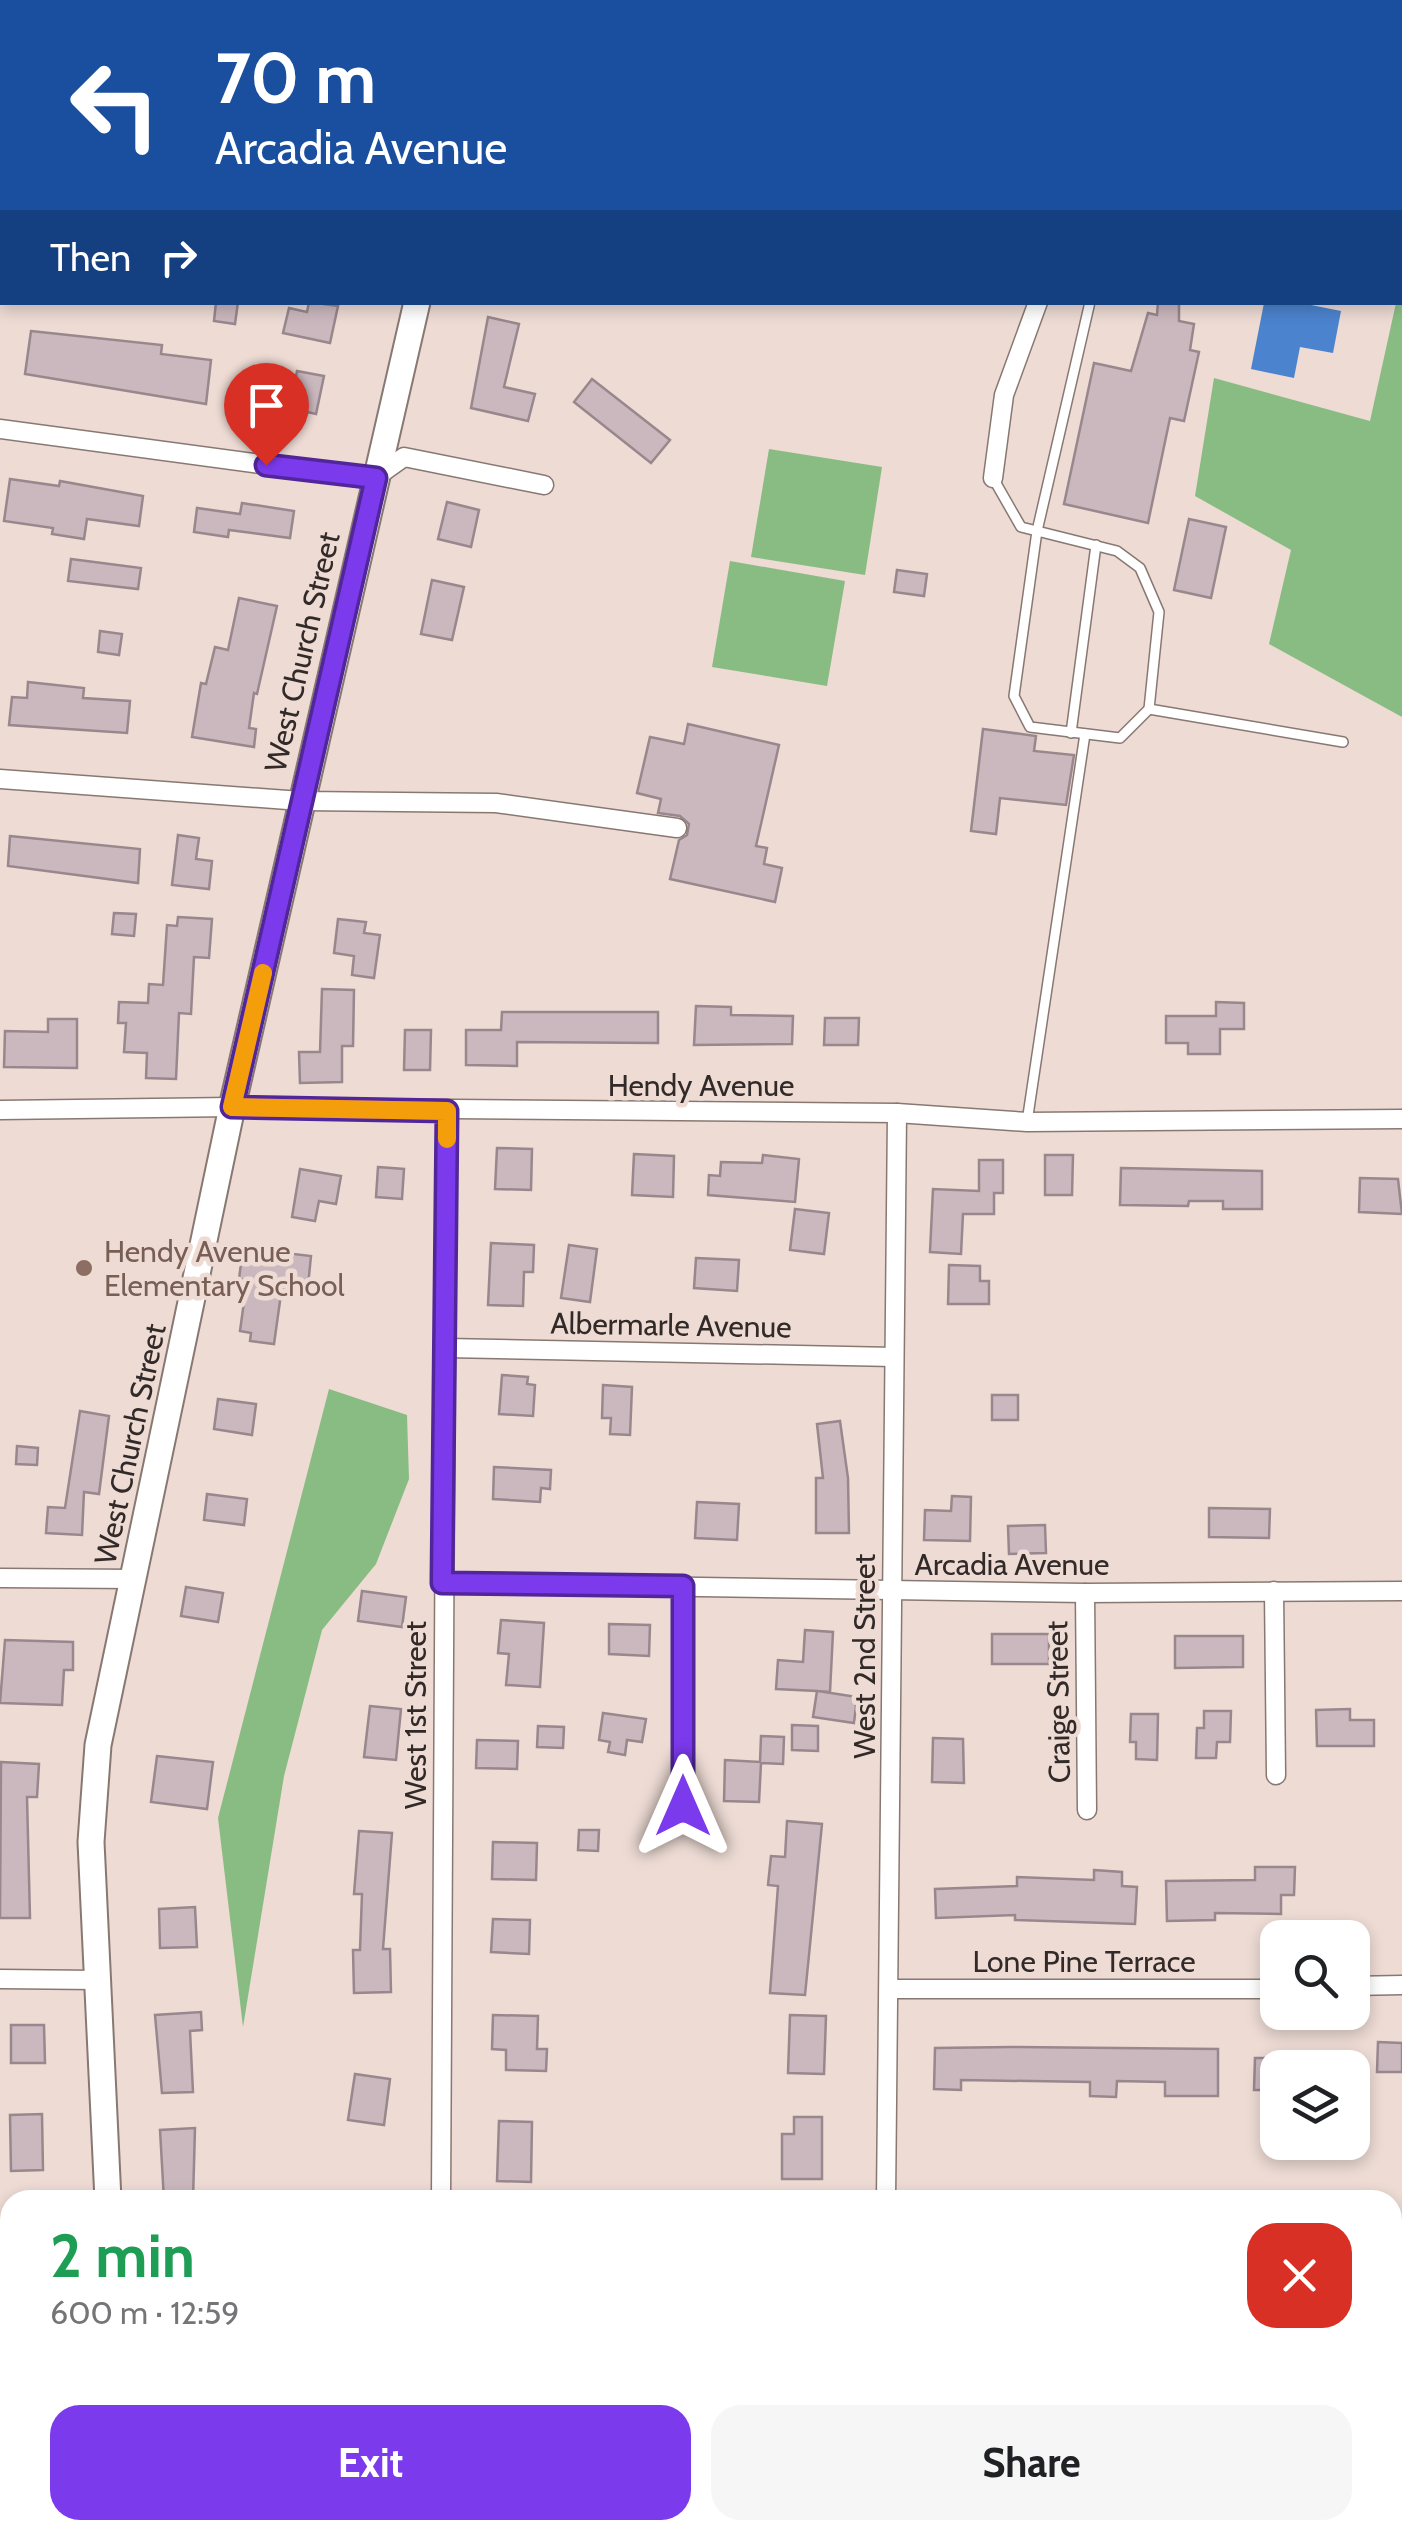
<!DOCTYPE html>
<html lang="en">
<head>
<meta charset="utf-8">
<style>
	body { margin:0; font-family:Cabin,sans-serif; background:#f6f6f6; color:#202124; height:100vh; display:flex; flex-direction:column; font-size:38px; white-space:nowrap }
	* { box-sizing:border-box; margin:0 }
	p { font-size:32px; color:#757577 }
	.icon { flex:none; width:55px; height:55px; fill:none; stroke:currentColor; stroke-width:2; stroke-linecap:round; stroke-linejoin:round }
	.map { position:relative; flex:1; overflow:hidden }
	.side { position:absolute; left:0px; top:2190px; width:1402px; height:350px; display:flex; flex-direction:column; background:#fff; border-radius:30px 30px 0 0; box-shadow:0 5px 15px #0003 }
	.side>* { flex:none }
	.top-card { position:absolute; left:0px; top:0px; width:1402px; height:305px; box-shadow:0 5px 15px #0003; background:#1a4fa0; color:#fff; overflow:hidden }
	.fabs { position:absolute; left:1260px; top:1920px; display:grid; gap:20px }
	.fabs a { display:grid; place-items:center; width:110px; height:110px; border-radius:20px; background:#fff; box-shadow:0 5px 15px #0003; font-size:50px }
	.pin { position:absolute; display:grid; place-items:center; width:85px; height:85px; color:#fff; margin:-102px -42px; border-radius:50% 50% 50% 0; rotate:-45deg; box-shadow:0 0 10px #0007 }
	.pin .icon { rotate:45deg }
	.me { position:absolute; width:110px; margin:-55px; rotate:0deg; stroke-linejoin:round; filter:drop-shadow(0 0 8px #0008) }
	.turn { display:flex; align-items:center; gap:35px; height:210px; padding:0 50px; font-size:45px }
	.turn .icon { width:130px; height:130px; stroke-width:2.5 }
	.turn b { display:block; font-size:70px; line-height:85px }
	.then { display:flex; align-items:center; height:95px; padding:0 50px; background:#0003; gap:20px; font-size:38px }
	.round { display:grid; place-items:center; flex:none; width:105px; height:105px; border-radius:30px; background:#f6f6f6 }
	.summary { display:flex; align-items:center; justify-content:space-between; height:170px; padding:0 50px }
	h1 { font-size:60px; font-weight:800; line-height:75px; color:#1e9e55 }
	.primary-button { display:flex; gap:20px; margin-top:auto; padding:20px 50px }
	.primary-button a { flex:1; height:115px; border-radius:30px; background:#7c3aed; color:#fff; font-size:40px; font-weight:800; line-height:115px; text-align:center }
	.primary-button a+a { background:#f6f6f6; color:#202124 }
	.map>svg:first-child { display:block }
	.green { fill:#89bc83 }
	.water { fill:#4c83ce }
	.building { fill:#cab8be; stroke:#98878d; stroke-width:2.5 }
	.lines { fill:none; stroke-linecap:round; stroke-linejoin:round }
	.service-casing { stroke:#887872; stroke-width:12 }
	.minor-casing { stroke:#887872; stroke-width:21 }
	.primary-casing { stroke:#887872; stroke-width:29 }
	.service { stroke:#fff; stroke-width:9 }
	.minor { stroke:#fff; stroke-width:18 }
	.primary { stroke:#fff; stroke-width:25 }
	.route-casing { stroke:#51269a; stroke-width:25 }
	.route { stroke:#7c3aed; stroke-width:18 }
	.slow { stroke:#f59e0b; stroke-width:18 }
	.education-dot { fill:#8d6e63; stroke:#eddbd4; stroke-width:4 }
	.labels { text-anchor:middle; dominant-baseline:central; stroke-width:9; stroke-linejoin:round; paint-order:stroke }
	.street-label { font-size:30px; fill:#312a28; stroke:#eddbd4 }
	.education-label { font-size:30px; fill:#785e54; stroke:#eddbd4; text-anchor:start }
</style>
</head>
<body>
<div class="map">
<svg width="1402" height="2540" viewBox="0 0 1402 2540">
	<rect width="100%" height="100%" fill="#eddbd4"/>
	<g class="green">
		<polygon points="1402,273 1402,717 1269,644 1291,550 1195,496 1214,378 1370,421 1396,303 1400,302"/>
		<polygon points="769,449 882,467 865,575 751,557"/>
		<polygon points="730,561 845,581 827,686 712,667"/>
		<polygon points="329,1389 407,1415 409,1479 376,1564 322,1630 284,1776 243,2027 218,1818"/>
	</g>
	<polygon class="water" points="1264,303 1301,303 1341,311 1333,353 1300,347 1294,378 1251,369"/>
	<g class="building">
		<polygon points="216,302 238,302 235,324 214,321"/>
		<polygon points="309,302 338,306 330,343 283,333 289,308 307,312"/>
		<polygon points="1158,302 1179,302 1179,321 1194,324 1190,350 1199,352 1184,421 1170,418 1148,523 1064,504 1094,363 1131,371 1148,313 1157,315"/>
		<polygon points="488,317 519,324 504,387 535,394 528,421 471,408"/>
		<polygon points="31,331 162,345 161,354 211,360 206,404 25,374"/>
		<polygon points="297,371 324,376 316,414 290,408"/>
		<polygon points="592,379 670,440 651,463 574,402"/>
		<polygon points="10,479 59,486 60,481 143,496 139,526 87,519 84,539 52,534 53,528 4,521"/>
		<polygon points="447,502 479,510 471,547 438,539"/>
		<polygon points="242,503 294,511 290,538 229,530 228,537 194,532 197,508 240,514"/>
		<polygon points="1189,519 1226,527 1211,598 1174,590"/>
		<polygon points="71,559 141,568 138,589 68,581"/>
		<polygon points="897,570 927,574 924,596 894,592"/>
		<polygon points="432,580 464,587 452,640 421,634"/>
		<polygon points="239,598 277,606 257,694 254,693 249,728 256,729 254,747 192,737 201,683 206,684 215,647 228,650"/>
		<polygon points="100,631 122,634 119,655 98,652"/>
		<polygon points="28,682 84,688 83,698 130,701 127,733 9,725 12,697 27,698"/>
		<polygon points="688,724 779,745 756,846 767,848 764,864 782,868 775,902 670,879 679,840 687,835 689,824 680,816 658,813 661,799 637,793 650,737 684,744"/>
		<polygon points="983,729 1036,736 1034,751 1074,755 1066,805 1000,798 996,834 971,831"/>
		<polygon points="178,835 199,838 196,859 212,861 209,889 172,885"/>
		<polygon points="10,836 140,849 138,883 8,866"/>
		<polygon points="114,913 136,914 134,936 112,934"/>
		<polygon points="178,917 212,919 209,958 194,957 191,1014 179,1013 176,1079 146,1078 147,1053 124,1052 126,1023 118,1023 119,1002 148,1003 149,984 163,985 167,925 177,926"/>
		<polygon points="338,919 366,922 364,933 380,935 374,978 352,975 354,956 334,953"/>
		<polygon points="322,989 354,990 353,1046 342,1046 342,1082 300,1083 299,1052 320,1052"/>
		<polygon points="1216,1002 1244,1003 1244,1029 1220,1029 1220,1054 1188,1054 1188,1043 1166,1043 1166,1016 1216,1016"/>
		<polygon points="696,1006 731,1007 731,1015 793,1016 792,1044 694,1045"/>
		<polygon points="502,1012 658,1012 658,1043 517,1042 517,1066 466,1065 466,1030 501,1030"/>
		<polygon points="825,1018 859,1018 858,1045 824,1045"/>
		<polygon points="48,1019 77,1019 77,1068 4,1067 5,1031 48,1032"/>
		<polygon points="405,1030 431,1030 430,1070 404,1070"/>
		<polygon points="497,1148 532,1149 531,1190 495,1189"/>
		<polygon points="634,1154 674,1156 673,1197 632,1195"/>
		<polygon points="763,1155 799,1159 795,1202 708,1195 709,1175 720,1176 721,1162 762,1163"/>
		<polygon points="1045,1155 1073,1155 1072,1195 1045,1195"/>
		<polygon points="979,1160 1003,1160 1003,1193 994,1193 994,1214 963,1214 961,1254 930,1252 933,1189 979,1191"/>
		<polygon points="378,1167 404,1169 402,1199 376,1197"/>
		<polygon points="1121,1168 1262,1171 1262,1209 1223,1209 1223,1201 1189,1201 1188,1206 1120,1205"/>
		<polygon points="300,1169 341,1176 336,1204 319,1201 315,1221 292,1217"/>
		<polygon points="1360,1178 1398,1179 1402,1214 1359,1212"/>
		<polygon points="795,1209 829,1213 824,1254 790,1250"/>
		<polygon points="491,1243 534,1245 533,1272 524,1272 523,1306 488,1305"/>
		<polygon points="569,1245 597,1249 590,1302 561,1298"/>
		<polygon points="243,1248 311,1256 308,1286 289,1284 288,1295 281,1294 274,1344 250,1341 251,1333 240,1331 247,1280 239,1279"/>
		<polygon points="696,1258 739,1260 737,1291 694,1288"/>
		<polygon points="949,1265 980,1266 980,1281 989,1281 989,1304 948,1304"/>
		<polygon points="502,1375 528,1377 527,1384 535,1385 533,1416 499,1414"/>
		<polygon points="603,1385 632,1387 630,1435 610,1434 611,1418 602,1418"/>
		<rect x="992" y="1395" width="26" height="25"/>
		<polygon points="218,1399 256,1404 252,1435 214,1429"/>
		<polygon points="80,1411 109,1416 99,1494 84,1492 82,1535 46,1533 48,1507 65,1508"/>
		<polygon points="840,1421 848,1478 849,1533 816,1533 816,1478 823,1478 817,1424"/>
		<polygon points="17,1446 38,1448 37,1465 16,1464"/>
		<polygon points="494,1467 551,1470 550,1489 541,1488 540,1502 493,1499"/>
		<polygon points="207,1494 247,1499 244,1525 204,1520"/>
		<polygon points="952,1496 971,1497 970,1541 924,1540 925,1510 951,1511"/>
		<polygon points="697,1502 739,1504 737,1540 695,1538"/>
		<polygon points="1209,1508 1270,1509 1269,1538 1209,1537"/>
		<polygon points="1045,1525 1046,1553 1009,1554 1008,1526"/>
		<polygon points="186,1587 223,1593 218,1622 181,1616"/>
		<polygon points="362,1591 406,1597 402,1627 358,1621"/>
		<polygon points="501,1620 544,1623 540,1687 506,1685 509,1654 498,1653"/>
		<polygon points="609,1624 650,1625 649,1656 609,1654"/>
		<polygon points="805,1630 833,1632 830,1692 818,1691 857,1697 854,1723 813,1717 817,1691 776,1689 778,1660 803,1662"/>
		<rect x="992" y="1634" width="57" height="30"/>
		<polygon points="1175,1636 1243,1636 1243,1667 1175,1668"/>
		<polygon points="5,1640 73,1642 73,1670 64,1670 62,1705 0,1703"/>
		<polygon points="370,1706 401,1709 396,1760 364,1757"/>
		<polygon points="1350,1709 1350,1720 1374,1720 1374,1746 1317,1746 1316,1710"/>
		<polygon points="1204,1711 1231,1711 1230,1742 1217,1742 1216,1758 1196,1758 1197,1728 1204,1728"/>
		<polygon points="603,1713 646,1719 642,1742 627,1740 625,1755 608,1752 610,1742 599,1740"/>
		<polygon points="1131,1714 1158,1714 1157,1760 1136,1759 1136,1742 1130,1742"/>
		<polygon points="792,1725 818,1726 818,1751 792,1750"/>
		<polygon points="538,1726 564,1727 563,1748 537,1747"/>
		<polygon points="761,1736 784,1737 783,1764 761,1763 759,1802 724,1801 725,1760 760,1762"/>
		<polygon points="933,1738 963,1739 964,1783 932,1782"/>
		<polygon points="477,1740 518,1741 517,1769 476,1768"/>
		<polygon points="157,1756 213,1762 207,1809 151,1802"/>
		<polygon points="1,1762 39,1764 37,1797 27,1797 30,1918 0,1918"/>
		<polygon points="787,1821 822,1824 805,1995 770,1993 778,1886 768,1885 771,1856 785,1857"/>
		<polygon points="579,1830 599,1830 598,1851 578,1850"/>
		<polygon points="359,1831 392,1833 383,1949 390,1949 391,1992 354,1993 353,1950 360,1950 362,1894 354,1894"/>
		<polygon points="493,1842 537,1843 536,1880 492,1879"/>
		<polygon points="1255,1867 1295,1867 1294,1895 1281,1895 1281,1914 1215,1913 1215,1920 1167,1921 1166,1881 1255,1880"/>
		<polygon points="1094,1870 1122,1872 1122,1886 1137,1887 1135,1924 1015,1920 1015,1915 936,1918 935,1889 1017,1886 1017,1877 1094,1880"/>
		<polygon points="195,1907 197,1947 160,1948 159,1909"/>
		<polygon points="493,1919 530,1920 529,1954 491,1952"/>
		<polygon points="201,2012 202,2030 190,2031 193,2092 162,2093 155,2015"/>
		<polygon points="493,2015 538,2016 537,2049 547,2049 546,2071 506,2070 506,2050 492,2049"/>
		<polygon points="790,2015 826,2016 824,2074 788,2073"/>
		<polygon points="11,2025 44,2025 45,2063 11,2063"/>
		<polygon points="1378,2042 1402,2043 1402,2072 1377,2072"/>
		<polygon points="1013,2047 1218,2049 1218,2096 1165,2096 1165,2082 1117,2081 1116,2097 1090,2096 1090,2082 961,2080 961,2090 934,2089 935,2048"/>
		<polygon points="1255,2058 1278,2058 1278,2090 1254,2090"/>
		<polygon points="355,2074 390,2079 384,2125 348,2120"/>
		<polygon points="42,2114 43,2170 11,2171 10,2115"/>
		<polygon points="794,2117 822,2117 822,2179 782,2179 782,2134 794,2134"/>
		<polygon points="499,2121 532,2122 531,2182 497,2181"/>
		<polygon points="195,2128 193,2200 164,2200 160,2130"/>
	</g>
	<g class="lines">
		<g class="service-casing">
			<g id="service">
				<polyline points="1090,302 1037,531 1014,696 1030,727 1120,738 1149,709"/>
				<polyline points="993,478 1021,527 1117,551 1140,568 1159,612 1149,709 1343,742"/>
				<polyline points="1071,733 1096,545"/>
				<polyline points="1027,1122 1085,734"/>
			</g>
		</g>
		<g class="minor-casing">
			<g id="minor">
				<polyline points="0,42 2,42"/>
				<polyline points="0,429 342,475 376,477 404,457 544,485"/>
				<polyline points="993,478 1004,395 1038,302"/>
				<polyline points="0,779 301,801 496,803 677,828"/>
				<polyline points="0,1110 232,1107 897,1113 1027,1122 1402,1119"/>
				<polyline points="447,1348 894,1357"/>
				<polyline points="0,1578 136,1579"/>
				<polyline points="443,1583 1085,1593 1402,1591"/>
				<polyline points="1274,1591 1276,1775"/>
				<polyline points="1085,1593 1087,1810"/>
				<polyline points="683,1806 683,1586"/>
				<polyline points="0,1979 97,1980"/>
				<polyline points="1352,1986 1402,1985"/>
				<polyline points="891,1989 1278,1989"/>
				<polyline points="441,2200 447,1111"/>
				<polyline points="886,2200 897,1113"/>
				<polyline points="0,2317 10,2317"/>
				<polyline points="1392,2331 1402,2331"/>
				<polyline points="440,2540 440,2530"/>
				<polyline points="692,2540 704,2530"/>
			</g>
		</g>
		<g class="primary-casing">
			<g id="primary">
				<polyline points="486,2 487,0"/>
				<polyline points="108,2200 91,1842 98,1745 232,1107 417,302"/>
				<polyline points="129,2530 129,2540"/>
			</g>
		</g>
		<use href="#service" class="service"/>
		<use href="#minor" class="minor"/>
		<use href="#primary" class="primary"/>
	</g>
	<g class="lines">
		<g class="route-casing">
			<polyline id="route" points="266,465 376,478 232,1107 447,1111 442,1583 683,1586 683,1806"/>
		</g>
		<use href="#route" class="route"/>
		<polyline class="slow" points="263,973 232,1107 447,1111 447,1139"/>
	</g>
	<circle class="education-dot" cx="84" cy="1268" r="10"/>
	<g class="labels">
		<g class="street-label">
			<text transform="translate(302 652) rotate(-77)">West Church Street</text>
			<text x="701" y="1085">Hendy Avenue</text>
			<text transform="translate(671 1325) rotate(1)">Albermarle Avenue</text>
			<text transform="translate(130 1444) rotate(-78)">West Church Street</text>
			<text x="1012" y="1564">Arcadia Avenue</text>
			<text transform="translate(864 1656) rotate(-90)">West 2nd Street</text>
			<text transform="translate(1058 1702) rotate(-91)">Craige Street</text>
			<text transform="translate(415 1715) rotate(-90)">West 1st Street</text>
			<text x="1084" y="1961">Lone Pine Terrace</text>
		</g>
		<g class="education-label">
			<text x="104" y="1251">Hendy Avenue<tspan x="104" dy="34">Elementary School</tspan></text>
		</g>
	</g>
</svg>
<div class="fabs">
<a><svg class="icon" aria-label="search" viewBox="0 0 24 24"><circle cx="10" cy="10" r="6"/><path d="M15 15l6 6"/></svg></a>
<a><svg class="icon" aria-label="layers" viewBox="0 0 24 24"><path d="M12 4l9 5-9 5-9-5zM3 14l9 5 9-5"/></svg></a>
</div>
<div class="pin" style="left:266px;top:465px;background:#d93025"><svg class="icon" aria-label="arrive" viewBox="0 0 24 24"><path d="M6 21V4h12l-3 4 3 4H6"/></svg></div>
<svg class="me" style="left:683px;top:1806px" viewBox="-20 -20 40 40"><path d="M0-17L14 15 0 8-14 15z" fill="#7c3aed" stroke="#fff" stroke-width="4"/></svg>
<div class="top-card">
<div class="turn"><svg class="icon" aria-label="left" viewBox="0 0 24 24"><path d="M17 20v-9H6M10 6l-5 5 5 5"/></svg><div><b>70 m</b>Arcadia Avenue</div></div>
<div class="then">Then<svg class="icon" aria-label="right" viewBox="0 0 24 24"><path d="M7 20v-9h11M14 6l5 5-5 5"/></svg></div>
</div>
<section class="side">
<div class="summary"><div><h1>2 min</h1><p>600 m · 12:59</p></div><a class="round" style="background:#d93025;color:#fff"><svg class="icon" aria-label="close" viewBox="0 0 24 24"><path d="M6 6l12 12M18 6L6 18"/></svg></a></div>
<div class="primary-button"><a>Exit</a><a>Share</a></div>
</section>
</div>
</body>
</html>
